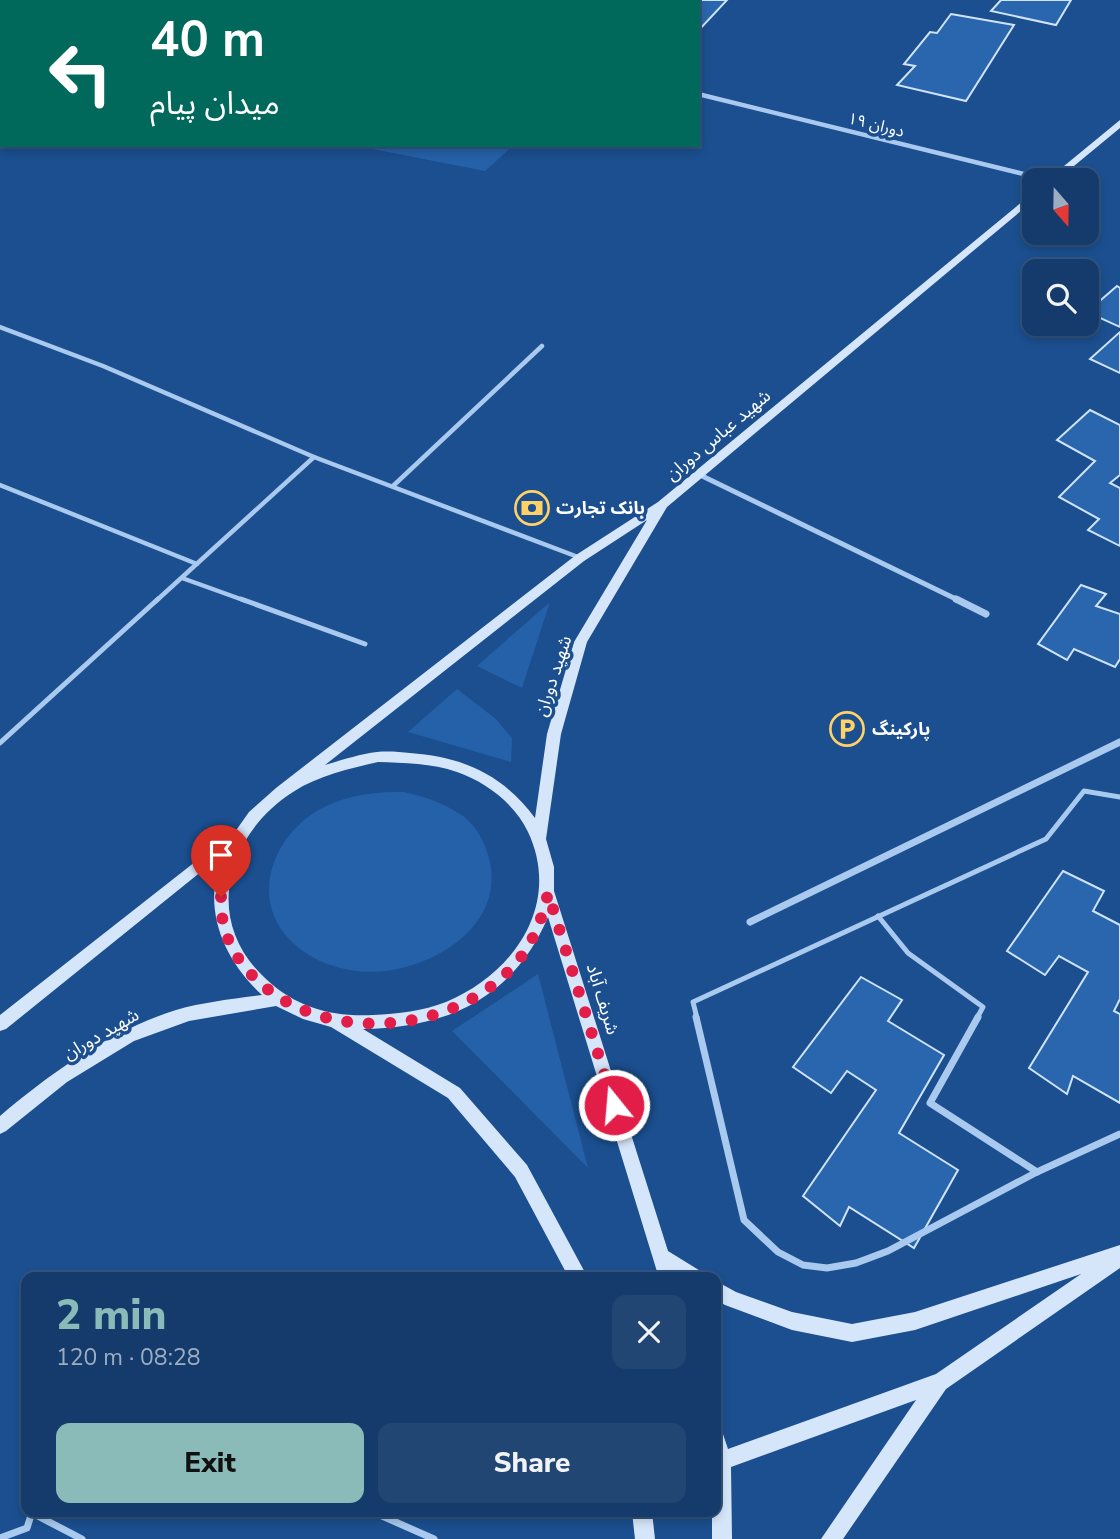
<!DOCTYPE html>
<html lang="en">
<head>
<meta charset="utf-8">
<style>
	body { margin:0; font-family:"Nunito Sans","Noto Sans Arabic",sans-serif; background:#214673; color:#f1f3f6; height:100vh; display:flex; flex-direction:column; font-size:26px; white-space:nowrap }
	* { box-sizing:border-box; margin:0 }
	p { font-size:23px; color:#9dadc1 }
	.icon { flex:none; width:38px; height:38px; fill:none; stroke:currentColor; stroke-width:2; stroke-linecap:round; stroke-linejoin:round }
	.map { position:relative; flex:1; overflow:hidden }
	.drawer { position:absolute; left:21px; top:1272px; width:700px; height:245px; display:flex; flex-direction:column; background:#143b6b; border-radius:14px; box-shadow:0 4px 10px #0003,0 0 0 2px #33557e }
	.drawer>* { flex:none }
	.hud { position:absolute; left:0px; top:0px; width:700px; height:147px; box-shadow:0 4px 10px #0003,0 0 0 2px #33557e; background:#00695c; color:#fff; overflow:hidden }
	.needle { width:46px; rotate:160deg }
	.controls { position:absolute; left:1022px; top:168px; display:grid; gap:14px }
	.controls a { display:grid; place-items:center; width:77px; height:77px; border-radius:14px; background:#143b6b; box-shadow:0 4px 10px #0003,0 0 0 2px #33557e; font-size:35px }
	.pin { position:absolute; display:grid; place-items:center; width:60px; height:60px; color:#fff; margin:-72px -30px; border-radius:50% 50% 50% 0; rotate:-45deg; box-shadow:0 0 7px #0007 }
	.pin .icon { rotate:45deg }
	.me { position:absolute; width:77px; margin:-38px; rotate:343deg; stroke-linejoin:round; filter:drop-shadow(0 0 5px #0008) }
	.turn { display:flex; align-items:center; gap:24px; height:147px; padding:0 35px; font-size:32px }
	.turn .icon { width:91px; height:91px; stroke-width:2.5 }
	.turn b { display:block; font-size:49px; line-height:60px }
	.round { display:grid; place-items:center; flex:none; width:74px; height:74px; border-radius:14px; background:#214673 }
	.summary { display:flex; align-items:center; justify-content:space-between; height:119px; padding:0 35px }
	h1 { font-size:42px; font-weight:800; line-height:52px; color:#8bbbb9 }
	.action { display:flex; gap:14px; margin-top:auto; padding:14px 35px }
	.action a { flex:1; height:80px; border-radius:14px; background:#8bbbb9; color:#111; font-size:28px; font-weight:800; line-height:80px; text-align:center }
	.action a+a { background:#214673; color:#f1f3f6 }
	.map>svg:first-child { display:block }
	.green { fill:#2461a8 }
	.building { fill:#2a66ad; stroke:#cfe3fa; stroke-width:2 }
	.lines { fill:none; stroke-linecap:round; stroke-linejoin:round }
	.lane-far3 { stroke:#a9c9ee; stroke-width:3.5 }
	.lane-far2 { stroke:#a9c9ee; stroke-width:4.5 }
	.lane-far1 { stroke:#a9c9ee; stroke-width:5 }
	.lane { stroke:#a9c9ee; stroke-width:7 }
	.street-far2 { stroke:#a9c9ee; stroke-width:4.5 }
	.street-far1 { stroke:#a9c9ee; stroke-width:5 }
	.street { stroke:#a9c9ee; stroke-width:7 }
	.secondary { fill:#d6e6fa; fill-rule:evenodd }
	.route { stroke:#e11d48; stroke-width:12; stroke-dasharray:0 21.6 }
	.labels { text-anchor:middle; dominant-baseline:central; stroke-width:7; stroke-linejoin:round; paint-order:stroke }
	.far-street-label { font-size:16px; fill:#fff; stroke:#1b4f8f }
	.street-label { font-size:18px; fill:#fff; stroke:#1b4f8f }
	.poi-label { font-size:18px; font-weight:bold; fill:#fff; stroke:#1b4f8f; text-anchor:start }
</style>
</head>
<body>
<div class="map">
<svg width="1120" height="1539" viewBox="0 0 1120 1539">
	<rect width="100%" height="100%" fill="#1b4f8f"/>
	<g class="green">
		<polygon points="352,145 514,145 485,171"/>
		<polygon points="550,602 522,688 477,666"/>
		<polygon points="457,689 496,719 512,738 511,762 408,732"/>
		<path d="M404,792c22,5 40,11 59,24 12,9 21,24 25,39 23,75 -69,124 -132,116 -26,-4 -47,-12 -66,-31 -46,-47 -10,-119 46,-138 23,-9 44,-10 68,-10z"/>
		<polygon points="538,974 588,1168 452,1031"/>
	</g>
	<g class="building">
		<polygon points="647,0 727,0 698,31 698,2 645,2"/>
		<polygon points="1001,0 1071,0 1056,25 991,11"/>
		<polygon points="951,14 1014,25 966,101 897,85 915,66 904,64 930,32 937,33"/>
		<polygon points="1117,286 1120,288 1120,327 1087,312"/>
		<polygon points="1120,332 1120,373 1090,359"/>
		<polygon points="1090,410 1120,425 1120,475 1110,483 1120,488 1120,546 1088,530 1099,519 1059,497 1095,461 1057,440"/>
		<polygon points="1081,585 1106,594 1096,606 1120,614 1120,659 1115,667 1074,649 1067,660 1038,644"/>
		<polygon points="1063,871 1104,891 1093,911 1120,925 1120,999 1114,1011 1120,1014 1120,1103 1073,1076 1067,1094 1029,1068 1088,972 1059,956 1045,975 1007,951"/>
		<polygon points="861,977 902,1000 888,1021 944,1055 899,1133 958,1170 914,1248 849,1207 840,1226 803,1196 876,1090 847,1071 831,1093 793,1067"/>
	</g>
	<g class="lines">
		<g class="lane-far3">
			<polyline points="65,2 67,0"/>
			<polyline points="407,2 409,0"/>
		</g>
		<g class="lane-far2">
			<polyline points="0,327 103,366 314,457"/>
			<polyline points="0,485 197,564"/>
			<polyline points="393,486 542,346"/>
			<polyline points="182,578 246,601"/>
			<polyline points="156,601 314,457 578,557"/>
		</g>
		<g class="lane-far1">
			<polyline points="241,599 365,644"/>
			<polyline points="0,743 158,599"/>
			<polyline points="878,916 908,953 983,1007 977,1018"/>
			<polyline points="697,1018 693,1002 1046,839 1084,791 1120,797"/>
		</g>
		<g class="lane">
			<polyline points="696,1017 744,1220 778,1252 803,1265 827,1268 856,1263 888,1251 1037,1172 1120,1134"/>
			<polyline points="978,1017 930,1103 1037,1172"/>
			<polyline points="373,1512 434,1539"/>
			<polyline points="32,1513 82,1539"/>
			<polyline points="0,1538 27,1528 32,1512"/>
		</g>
		<polyline class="street-far2" points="698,94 1048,180"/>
		<polyline class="street-far1" points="698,474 960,601"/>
		<g class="street">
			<polyline points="956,599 986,614"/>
			<polyline points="750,922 1120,742"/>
		</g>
		<g class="secondary">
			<polygon points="1120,120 1120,128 1057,180 1047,180"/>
			<path d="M1034,192v8l-367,307 -80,135 -26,92 -15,105 8,28v24l114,360 34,21 3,6 -29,-2 1,2h-18l-111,-361c-34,80 -100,111 -185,112l97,59 67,77 61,113h-19l-54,-101 -67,-79 -117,-71 -28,-8 -27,-13 -87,15 -55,20 -67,41 -61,49 -6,3v-18c53,-45 110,-85 176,-106 28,-8 57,-11 86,-15 -40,-37 -61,-89 -39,-141l-217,175 -6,2v-16l237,-186 12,-17 27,-24 300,-233 82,-53zM647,520l-73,122 -27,92 -12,84c-32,-43 -71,-61 -125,-65 -10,-1 -22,-2 -33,-1 -17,2 -35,8 -52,13l259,-204zM378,762c26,1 54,1 79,10 29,10 58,32 71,60 34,72 -14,142 -82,170 -23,9 -48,12 -73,13 -41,2 -76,-7 -107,-36 -64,-58 -40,-144 27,-187 26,-17 56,-23 85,-30z"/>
			<polygon points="1120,1245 1120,1268 946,1389 843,1539 821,1539 916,1400 731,1467 732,1539 712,1539 712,1512 716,1512 716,1432 723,1434 728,1449 936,1374 1081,1274 915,1330 852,1342 792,1330 725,1305 716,1300 716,1281 736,1292 792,1312 852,1324 915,1312"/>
			<polygon points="632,1512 652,1512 655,1539 635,1539"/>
		</g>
	</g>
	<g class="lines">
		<path class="route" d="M221,897c-1,34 12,61 37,84 70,66 204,53 263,-24 14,-19 22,-41 27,-64l66,212"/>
	</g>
	<defs>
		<g id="bank-ring" transform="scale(1.75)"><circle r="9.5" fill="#1b4f8f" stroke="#ffd166" stroke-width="1.5"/><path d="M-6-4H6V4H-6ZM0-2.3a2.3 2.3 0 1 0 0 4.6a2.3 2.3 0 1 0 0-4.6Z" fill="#ffd166"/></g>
		<g id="parking-ring" transform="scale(1.75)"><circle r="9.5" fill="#1b4f8f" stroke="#ffd166" stroke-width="1.5"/><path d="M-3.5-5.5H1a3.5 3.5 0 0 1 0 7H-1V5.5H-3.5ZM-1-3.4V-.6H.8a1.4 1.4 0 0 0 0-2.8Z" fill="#ffd166"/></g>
	</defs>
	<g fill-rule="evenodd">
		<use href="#bank-ring" x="532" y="508"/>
		<use href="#parking-ring" x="847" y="729"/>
	</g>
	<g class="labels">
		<g class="far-street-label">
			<text transform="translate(876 125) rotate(14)">دوران ۱۹</text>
		</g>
		<g class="street-label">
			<text transform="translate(718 435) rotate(-40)">شهید عباس دوران</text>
			<text transform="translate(553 676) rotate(-72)">شهید دوران</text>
			<text transform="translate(603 999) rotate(73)">شریف آباد</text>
			<text transform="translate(101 1034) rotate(-30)">شهید دوران</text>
		</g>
		<g class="poi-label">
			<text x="556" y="508">بانک تجارت</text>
			<text x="872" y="729">پارکینگ</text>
		</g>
	</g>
</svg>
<div class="controls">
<a><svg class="needle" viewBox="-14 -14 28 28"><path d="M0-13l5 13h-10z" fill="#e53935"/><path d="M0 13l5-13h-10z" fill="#9dadc1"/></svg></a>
<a><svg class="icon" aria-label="search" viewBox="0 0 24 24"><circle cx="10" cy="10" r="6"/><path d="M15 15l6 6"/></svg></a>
</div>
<div class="pin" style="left:221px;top:897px;background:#d93025"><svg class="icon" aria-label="arrive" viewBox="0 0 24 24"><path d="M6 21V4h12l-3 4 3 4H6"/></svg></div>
<svg class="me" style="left:614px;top:1105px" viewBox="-20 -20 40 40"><circle r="17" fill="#e11d48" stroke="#fff" stroke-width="3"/><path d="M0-11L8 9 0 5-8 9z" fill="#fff"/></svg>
<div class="hud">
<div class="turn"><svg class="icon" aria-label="left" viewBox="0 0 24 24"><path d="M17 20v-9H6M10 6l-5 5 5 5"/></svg><div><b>40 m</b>میدان پیام</div></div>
</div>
<section class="drawer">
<div class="summary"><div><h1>2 min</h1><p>120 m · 08:28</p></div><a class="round"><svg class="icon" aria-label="close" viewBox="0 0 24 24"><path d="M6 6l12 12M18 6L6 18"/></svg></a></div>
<div class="action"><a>Exit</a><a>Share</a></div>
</section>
</div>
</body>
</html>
